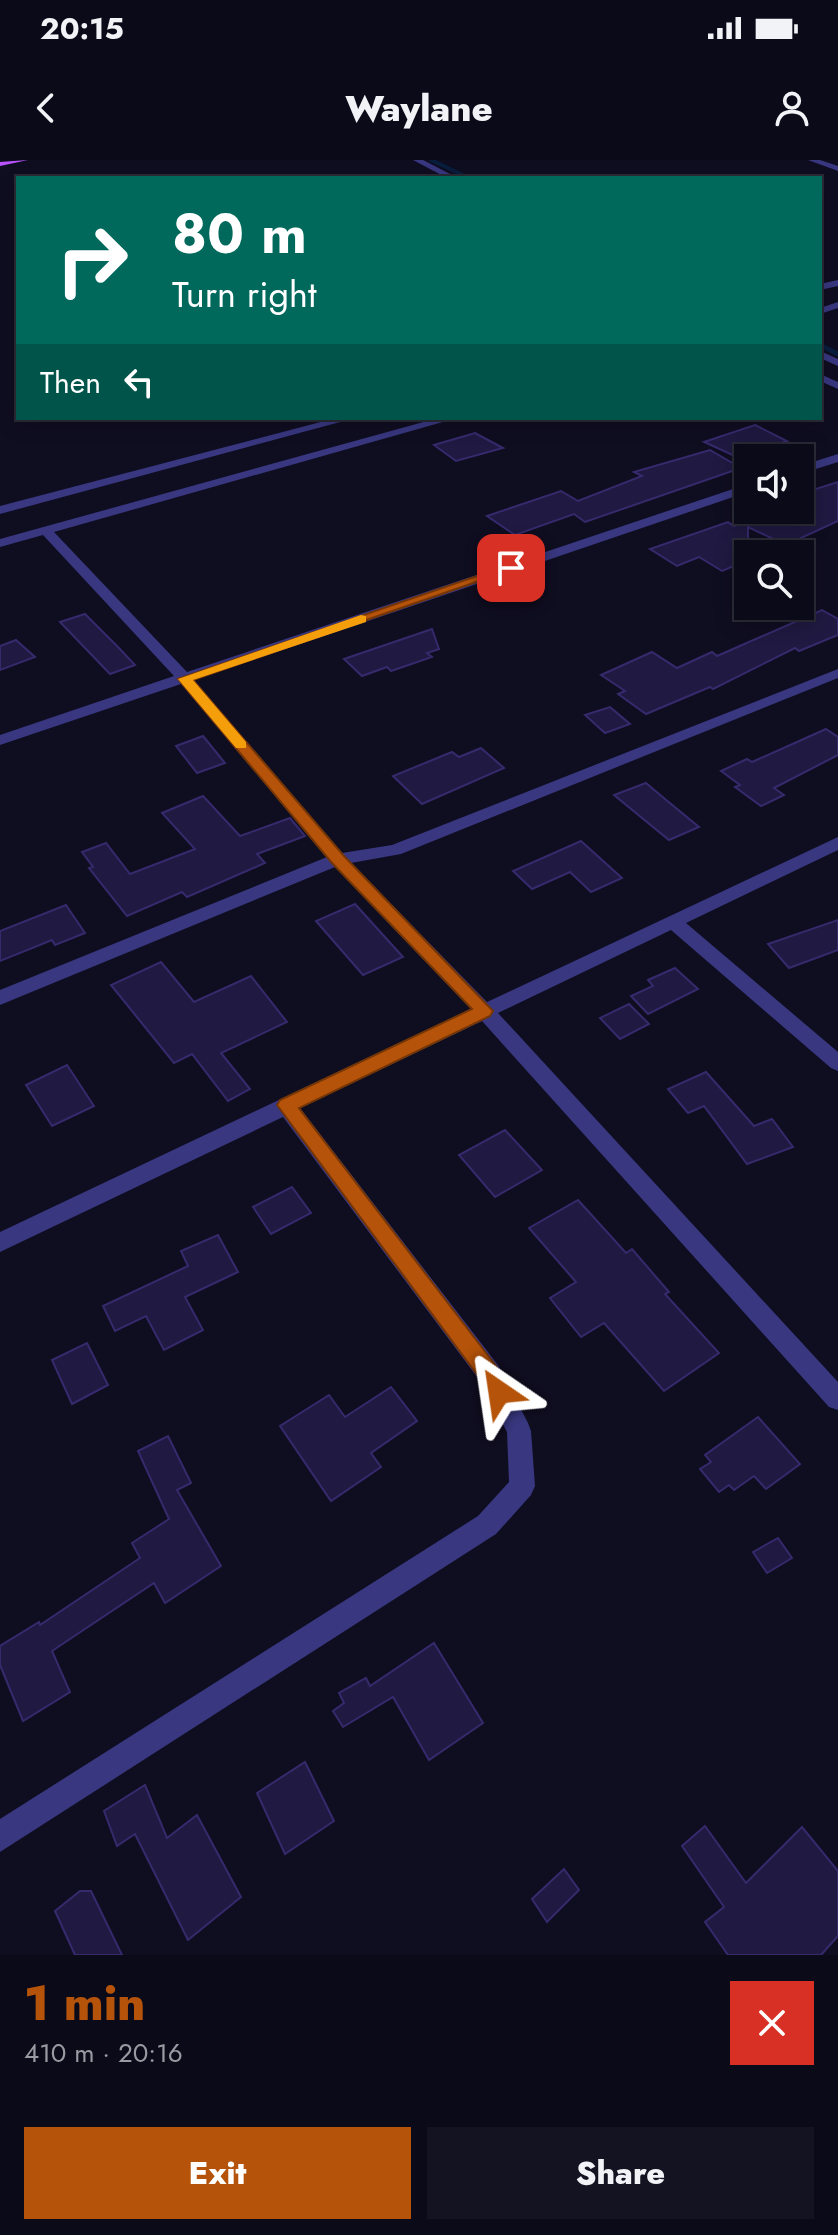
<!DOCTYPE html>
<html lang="en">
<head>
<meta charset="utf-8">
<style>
	body { margin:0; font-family:Jost,sans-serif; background:#141321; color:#f1f3f6; height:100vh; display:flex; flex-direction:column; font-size:30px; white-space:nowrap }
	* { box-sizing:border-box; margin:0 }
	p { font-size:26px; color:#9a9aa2 }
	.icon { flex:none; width:44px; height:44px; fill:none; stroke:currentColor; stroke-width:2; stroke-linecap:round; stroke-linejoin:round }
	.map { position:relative; height:1795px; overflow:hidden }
	.sheet { display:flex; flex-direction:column; background:#0b0a18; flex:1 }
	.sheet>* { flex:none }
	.top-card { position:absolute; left:16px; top:16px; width:806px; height:244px; border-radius:0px; box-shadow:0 4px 20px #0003,0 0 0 2px #2b2b37; background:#00695c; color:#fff; overflow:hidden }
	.fabs { position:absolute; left:734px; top:284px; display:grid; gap:16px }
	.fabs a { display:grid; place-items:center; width:80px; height:80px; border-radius:0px; background:#0b0a18; box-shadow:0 4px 20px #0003,0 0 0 2px #2b2b37; font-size:40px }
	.pin { position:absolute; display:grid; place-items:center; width:68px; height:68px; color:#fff; margin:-34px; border-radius:16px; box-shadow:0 4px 12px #0006 }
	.me { position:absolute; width:88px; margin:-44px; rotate:328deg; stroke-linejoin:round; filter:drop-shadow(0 0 6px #0008) }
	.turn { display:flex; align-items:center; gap:28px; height:168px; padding:0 24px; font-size:36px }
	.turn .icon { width:104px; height:104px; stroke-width:2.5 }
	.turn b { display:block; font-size:56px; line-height:68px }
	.then { display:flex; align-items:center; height:76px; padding:0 24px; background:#0003; gap:16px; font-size:30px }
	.round { display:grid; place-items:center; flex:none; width:84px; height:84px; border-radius:0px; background:#141321 }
	.headline { display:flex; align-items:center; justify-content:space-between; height:136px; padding:0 24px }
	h1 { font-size:48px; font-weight:800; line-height:60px; color:#b45309 }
	.primary-button { display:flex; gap:16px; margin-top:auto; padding:16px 24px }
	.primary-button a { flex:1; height:92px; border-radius:0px; background:#b45309; color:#fff; font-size:32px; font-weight:800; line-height:92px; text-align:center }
	.primary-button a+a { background:#141321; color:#f1f3f6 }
	.status { display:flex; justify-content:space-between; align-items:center; height:56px; padding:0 40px; background:#0b0a18; direction:ltr }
	.status svg { height:22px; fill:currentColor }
	header { display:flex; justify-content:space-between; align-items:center; height:104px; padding:0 24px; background:#0b0a18; font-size:36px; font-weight:800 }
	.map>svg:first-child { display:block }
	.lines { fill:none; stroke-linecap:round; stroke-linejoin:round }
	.stream-far1 { stroke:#091d3d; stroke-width:4 }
	.stream { stroke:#091d3d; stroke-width:5 }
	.building { fill:#201941; stroke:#362a6d; stroke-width:2 }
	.minor { fill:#38377f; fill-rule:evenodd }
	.major { fill:#ba53ff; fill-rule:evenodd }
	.route { fill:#b45309; stroke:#753606; stroke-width:2 }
	.slow { fill:#f59e0b }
</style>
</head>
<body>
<div class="status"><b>20:15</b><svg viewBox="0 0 49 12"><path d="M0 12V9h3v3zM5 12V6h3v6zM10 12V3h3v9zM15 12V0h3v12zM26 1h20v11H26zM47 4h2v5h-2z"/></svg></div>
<header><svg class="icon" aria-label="back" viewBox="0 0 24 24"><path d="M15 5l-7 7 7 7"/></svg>Waylane<svg class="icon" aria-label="person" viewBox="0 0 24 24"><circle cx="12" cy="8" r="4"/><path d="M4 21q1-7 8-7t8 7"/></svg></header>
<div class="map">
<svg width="838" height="1795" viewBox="0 0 838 1795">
	<rect width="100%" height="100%" fill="#0f0d20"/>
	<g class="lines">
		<polyline class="stream-far1" points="431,0 469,18"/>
		<polyline class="stream" points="820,185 838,194"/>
	</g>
	<g class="building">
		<polygon points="755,265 787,281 739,298 704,282"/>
		<polygon points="475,273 503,288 456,301 434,285"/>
		<polygon points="710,290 741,308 585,362 574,354 515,375 487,356 561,331 578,341 642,316 634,312"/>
		<polygon points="838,322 838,361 786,385 748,367 748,400 722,411 699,397 677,406 650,389 728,362 734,366 772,350 800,350 800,334"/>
		<polygon points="822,450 838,459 838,475 799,491 795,488 713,529 710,527 646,554 618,534 625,531 601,515 652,492 677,508 712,492 717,496"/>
		<polygon points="85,454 118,487 135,505 110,514 60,462"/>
		<polygon points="432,469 439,489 427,493 432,497 391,511 387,507 362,516 344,499"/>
		<polygon points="16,480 35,497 0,510 0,486"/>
		<polygon points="610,547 630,564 605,573 585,555"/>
		<polygon points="826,569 838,577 838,595 774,628 784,635 761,646 735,627 740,625 721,611 747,599 752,602"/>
		<polygon points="203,576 225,603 197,613 176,586"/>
		<polygon points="481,588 504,608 422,644 393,616 452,592 459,597"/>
		<polygon points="646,623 665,639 699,667 669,680 614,635"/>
		<polygon points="203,636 240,676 290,658 305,676 257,694 265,703 187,737 182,732 127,756 89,708 93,707 82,692 106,683 130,714 195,689 162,653"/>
		<polygon points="581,681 622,718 591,732 570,712 532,729 513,711"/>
		<polygon points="355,744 403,797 363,815 316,761"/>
		<polygon points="66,745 85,773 55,785 52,780 0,801 0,771"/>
		<polygon points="838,760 838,790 789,808 768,784"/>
		<polygon points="161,802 194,842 251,816 287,862 221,893 250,929 228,941 192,894 174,903 111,825"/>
		<polygon points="675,808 698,829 648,854 631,836 653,826 648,820"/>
		<polygon points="629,844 649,864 620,879 600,858"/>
		<polygon points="67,905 94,946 52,966 26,925"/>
		<polygon points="706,912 754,966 772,959 793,987 747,1004 704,946 688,953 668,929"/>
		<polygon points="505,970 542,1010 495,1037 459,995"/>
		<polygon points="292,1027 311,1053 271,1074 253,1047"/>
		<polygon points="578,1040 626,1093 632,1089 669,1132 665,1134 719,1193 664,1231 604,1163 581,1177 550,1138 576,1122 529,1068"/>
		<polygon points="218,1075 238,1112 185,1137 203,1170 164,1190 146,1156 115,1171 103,1146 188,1106 181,1091"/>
		<polygon points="87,1183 108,1225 72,1244 52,1200"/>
		<polygon points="391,1227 417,1261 371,1293 381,1307 331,1341 280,1266 329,1235 345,1257"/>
		<polygon points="758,1257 800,1304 766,1329 754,1316 734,1330 729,1325 719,1332 700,1309 711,1302 705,1295"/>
		<polygon points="168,1276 191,1323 177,1330 221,1406 165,1443 154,1423 52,1491 70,1532 23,1561 0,1505 0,1486 39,1462 40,1465 140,1398 132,1383 169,1359 138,1291"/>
		<polygon points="778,1378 792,1398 767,1413 753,1392"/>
		<polygon points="434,1483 483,1563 429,1600 393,1537 343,1567 333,1551 344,1543 339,1533 366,1518 370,1526"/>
		<polygon points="305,1602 334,1661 285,1694 257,1633"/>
		<polygon points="145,1625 167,1678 197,1655 241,1737 188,1780 135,1674 117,1686 104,1651"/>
		<polygon points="705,1666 746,1723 802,1667 838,1711 838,1776 821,1795 728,1795 705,1762 724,1747 682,1686"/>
		<polygon points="564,1709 579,1730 547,1762 532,1739"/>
		<polygon points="80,1731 91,1731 122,1795 75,1795 55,1751"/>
	</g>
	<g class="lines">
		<g class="minor">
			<polygon points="413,0 423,0 458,18 447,18"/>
			<polygon points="808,0 820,0 838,6 838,11"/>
			<polygon points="838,120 838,126 820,130 820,124"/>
			<polygon points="838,142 838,148 820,154 820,148"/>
			<polygon points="820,191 838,199 838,206 820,198"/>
			<polygon points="820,214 838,222 838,229 820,221"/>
			<polygon points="336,258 355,258 0,354 0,346"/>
			<polygon points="438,258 457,258 54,372 187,512 748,324 748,332 194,520 342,693 392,685 838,509 838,518 401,694 351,703 487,842 838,677 838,690 686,763 838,892 838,911 831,908 671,770 498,853 838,1222 838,1250 829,1247 482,861 300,948 498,1205 528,1263 531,1271 535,1326 531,1335 496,1374 0,1692 0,1659 478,1356 509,1322 507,1272 480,1221 283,957 0,1092 0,1072 471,849 335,707 0,845 0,830 327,697 181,524 0,585 0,575 174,516 43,375 0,387 0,379"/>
			<polygon points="838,294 838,302 800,314 800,306"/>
		</g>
		<polygon class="major" points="28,0 0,6 0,2"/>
	</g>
	<polygon class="route" points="506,406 517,408 193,520 344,696 493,851 490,856 299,948 496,1206 510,1232 507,1239 499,1242 491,1239 481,1220 277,945 280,940 472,849 332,703 178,519"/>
	<polygon class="slow" points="361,455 366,456 366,462 193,520 246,582 246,588 236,588 178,519"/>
</svg>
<div class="fabs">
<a><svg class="icon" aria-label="sound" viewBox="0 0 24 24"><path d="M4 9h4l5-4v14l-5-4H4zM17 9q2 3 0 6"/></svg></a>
<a><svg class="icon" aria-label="search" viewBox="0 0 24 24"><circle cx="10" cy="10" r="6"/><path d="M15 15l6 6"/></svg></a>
</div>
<div class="pin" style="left:511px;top:408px;background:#d93025"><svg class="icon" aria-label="arrive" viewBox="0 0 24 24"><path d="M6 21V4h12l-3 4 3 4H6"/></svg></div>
<svg class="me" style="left:499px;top:1232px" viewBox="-20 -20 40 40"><path d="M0-17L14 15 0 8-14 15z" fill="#b45309" stroke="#fff" stroke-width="4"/></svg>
<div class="top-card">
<div class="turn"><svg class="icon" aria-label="right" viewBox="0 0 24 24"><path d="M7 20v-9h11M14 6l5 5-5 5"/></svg><div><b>80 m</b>Turn right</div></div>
<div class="then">Then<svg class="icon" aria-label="left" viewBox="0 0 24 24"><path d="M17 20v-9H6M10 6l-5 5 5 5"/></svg></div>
</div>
</div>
<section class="sheet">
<div class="headline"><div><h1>1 min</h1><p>410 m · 20:16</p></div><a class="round" style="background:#d93025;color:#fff"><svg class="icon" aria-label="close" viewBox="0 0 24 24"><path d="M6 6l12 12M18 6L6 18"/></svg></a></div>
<div class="primary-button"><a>Exit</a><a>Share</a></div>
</section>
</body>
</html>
